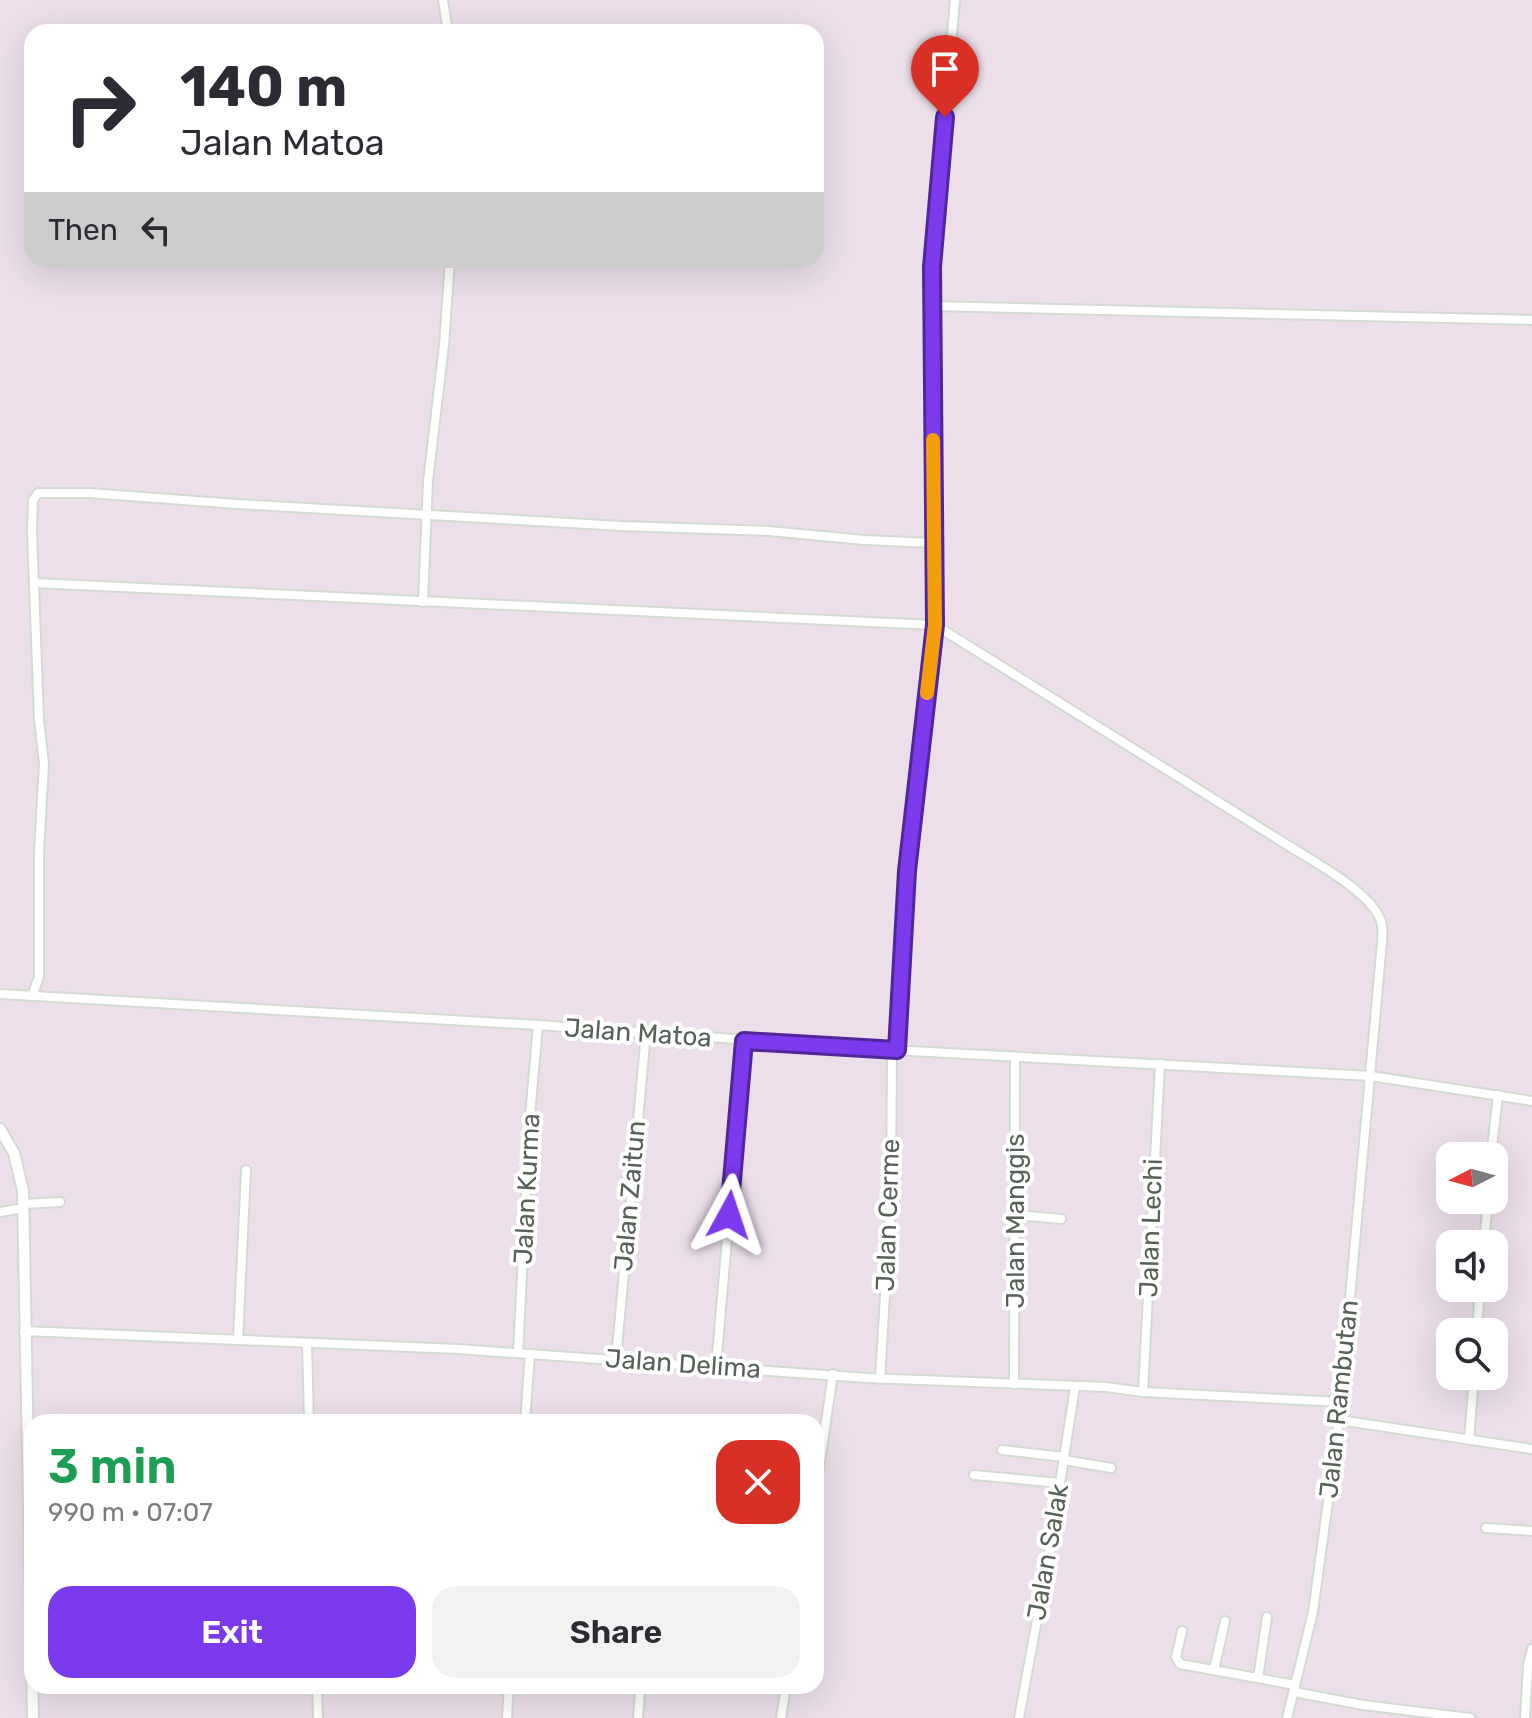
<!DOCTYPE html>
<html lang="en">
<head>
<meta charset="utf-8">
<style>
	body { margin:0; font-family:Rubik,sans-serif; background:#f2f2f3; color:#2b2b33; height:100vh; display:flex; flex-direction:column; font-size:30px; white-space:nowrap }
	* { box-sizing:border-box; margin:0 }
	p { font-size:26px; color:#7c7c81 }
	.icon { flex:none; width:44px; height:44px; fill:none; stroke:currentColor; stroke-width:2; stroke-linecap:round; stroke-linejoin:round }
	.map { position:relative; flex:1; overflow:hidden }
	.side { position:absolute; left:24px; top:1414px; width:800px; height:280px; display:flex; flex-direction:column; background:#fff; border-radius:24px; box-shadow:0 8px 32px #0002 }
	.side>* { flex:none }
	.guide { position:absolute; left:24px; top:24px; width:800px; height:244px; border-radius:24px; box-shadow:0 8px 32px #0002; background:#fff; color:#2b2b33; overflow:hidden }
	.needle { width:52px; rotate:264deg }
	.fabs { position:absolute; left:1436px; top:1142px; display:grid; gap:16px }
	.fabs a { display:grid; place-items:center; width:72px; height:72px; border-radius:16px; background:#fff; box-shadow:0 8px 32px #0002; font-size:40px }
	.pin { position:absolute; display:grid; place-items:center; width:68px; height:68px; color:#fff; margin:-82px -34px; border-radius:50% 50% 50% 0; rotate:-45deg; box-shadow:0 0 8px #0007 }
	.pin .icon { rotate:45deg }
	.me { position:absolute; width:88px; margin:-44px; rotate:5deg; stroke-linejoin:round; filter:drop-shadow(0 0 6px #0008) }
	.turn { display:flex; align-items:center; gap:28px; height:168px; padding:0 24px; font-size:36px }
	.turn .icon { width:104px; height:104px; stroke-width:2.5 }
	.turn b { display:block; font-size:56px; line-height:68px }
	.then { display:flex; align-items:center; height:76px; padding:0 24px; background:#0003; gap:16px; font-size:30px }
	.round { display:grid; place-items:center; flex:none; width:84px; height:84px; border-radius:24px; background:#f2f2f3 }
	.overview { display:flex; align-items:center; justify-content:space-between; height:136px; padding:0 24px }
	h1 { font-size:48px; font-weight:600; line-height:60px; color:#1e9e55 }
	.action { display:flex; gap:16px; margin-top:auto; padding:16px 24px }
	.action a { flex:1; height:92px; border-radius:24px; background:#7c3aed; color:#fff; font-size:32px; font-weight:600; line-height:92px; text-align:center }
	.action a+a { background:#f2f2f3; color:#2b2b33 }
	.map>svg:first-child { display:block }
	.lines { fill:none; stroke-linecap:round; stroke-linejoin:round }
	.minor-casing { stroke:#d2dad2; stroke-width:12 }
	.tertiary-casing { stroke:#d2dad2; stroke-width:14 }
	.minor { stroke:#fff; stroke-width:8 }
	.tertiary { stroke:#fff; stroke-width:10 }
	.route-casing { stroke:#51269a; stroke-width:20 }
	.route { stroke:#7c3aed; stroke-width:14 }
	.slow { stroke:#f59e0b; stroke-width:14 }
	.labels { text-anchor:middle; dominant-baseline:central; stroke-width:8; stroke-linejoin:round; paint-order:stroke }
	.street-label { font-size:26px; fill:#586158; stroke:#fff }
</style>
</head>
<body>
<div class="map">
<svg width="1532" height="1718" viewBox="0 0 1532 1718">
	<rect width="100%" height="100%" fill="#ecdfea"/>
	<g class="lines">
		<g class="minor-casing">
			<g id="minor">
				<polyline points="443,0 448,32"/>
				<polyline points="931,306 1532,320"/>
				<path d="M34,583l901,42 354,221c25,16 82,46 92,75 3,10 1,22 0,32l-42,467 -26,192 -26,106"/>
				<polyline points="423,602 428,481 444,345 450,260"/>
				<polyline points="0,994 538,1025 892,1050 1371,1076 1532,1101"/>
				<polyline points="32,996 39,977 39,851 44,764 39,719 32,531 33,500 38,493 89,493 237,504 622,526 769,531 864,540 934,543"/>
				<polyline points="897,1050 907,871 935,625 932,267 955,0"/>
				<polyline points="1491,1156 1498,1095"/>
				<polyline points="23,1204 60,1202"/>
				<polyline points="0,1212 23,1208"/>
				<polyline points="1016,1215 1061,1219"/>
				<polyline points="1484,1244 1488,1200"/>
				<polyline points="24,1331 458,1349 868,1378 1106,1387 1143,1392 1341,1402"/>
				<polyline points="1477,1332 1480,1288"/>
				<polyline points="238,1340 246,1170"/>
				<polyline points="307,1343 309,1422"/>
				<polyline points="518,1353 530,1116 538,1025"/>
				<polyline points="616,1359 646,1033"/>
				<polyline points="716,1367 744,1041"/>
				<polyline points="880,1379 891,1195 892,1050"/>
				<polyline points="1014,1384 1015,1057"/>
				<polyline points="1143,1392 1160,1064"/>
				<polyline points="1339,1420 1532,1449"/>
				<polyline points="525,1422 530,1354"/>
				<polyline points="1469,1440 1474,1376"/>
				<polyline points="1002,1450 1064,1457"/>
				<polyline points="1064,1460 1111,1468"/>
				<polyline points="974,1475 1060,1483"/>
				<polyline points="816,1489 833,1374"/>
				<polyline points="1486,1528 1532,1531"/>
				<polyline points="1182,1631 1176,1657 1180,1664 1295,1685"/>
				<polyline points="1214,1670 1225,1621"/>
				<polyline points="1258,1678 1267,1617"/>
				<polyline points="317,1686 318,1718"/>
				<polyline points="1294,1692 1363,1705 1470,1718"/>
				<polyline points="507,1718 509,1686"/>
				<polyline points="638,1718 640,1691"/>
				<polyline points="781,1718 786,1686"/>
				<polyline points="1019,1718 1049,1554 1075,1387"/>
				<polyline points="1525,1718 1528,1665 1532,1649"/>
			</g>
		</g>
		<g class="tertiary-casing">
			<polyline id="tertiary" points="0,1129 14,1153 23,1191 33,1718"/>
		</g>
		<use href="#minor" class="minor"/>
		<use href="#tertiary" class="tertiary"/>
	</g>
	<g class="lines">
		<g class="route-casing">
			<polyline id="route" points="729,1215 744,1041 897,1050 907,871 935,625 932,267 945,117"/>
		</g>
		<use href="#route" class="route"/>
		<polyline class="slow" points="927,693 935,625 933,440"/>
	</g>
	<g class="labels">
		<g class="street-label">
			<text transform="translate(638 1033) rotate(4)">Jalan Matoa</text>
			<text transform="translate(527 1189) rotate(-87)">Jalan Kurma</text>
			<text transform="translate(630 1196) rotate(-85)">Jalan Zaitun</text>
			<text transform="translate(888 1215) rotate(-88)">Jalan Cerme</text>
			<text transform="translate(1015 1221) rotate(-90)">Jalan Manggis</text>
			<text transform="translate(1151 1228) rotate(-88)">Jalan Lechi</text>
			<text transform="translate(683 1364) rotate(4)">Jalan Delima</text>
			<text transform="translate(1339 1399) rotate(-84)">Jalan Rambutan</text>
			<text transform="translate(1048 1552) rotate(-80)">Jalan Salak</text>
		</g>
	</g>
</svg>
<div class="fabs">
<a><svg class="needle" viewBox="-14 -14 28 28"><path d="M0-13l5 13h-10z" fill="#e53935"/><path d="M0 13l5-13h-10z" fill="#7c7c81"/></svg></a>
<a><svg class="icon" aria-label="sound" viewBox="0 0 24 24"><path d="M4 9h4l5-4v14l-5-4H4zM17 9q2 3 0 6"/></svg></a>
<a><svg class="icon" aria-label="search" viewBox="0 0 24 24"><circle cx="10" cy="10" r="6"/><path d="M15 15l6 6"/></svg></a>
</div>
<div class="pin" style="left:945px;top:117px;background:#d93025"><svg class="icon" aria-label="arrive" viewBox="0 0 24 24"><path d="M6 21V4h12l-3 4 3 4H6"/></svg></div>
<svg class="me" style="left:729px;top:1215px" viewBox="-20 -20 40 40"><path d="M0-17L14 15 0 8-14 15z" fill="#7c3aed" stroke="#fff" stroke-width="4"/></svg>
<div class="guide">
<div class="turn"><svg class="icon" aria-label="right" viewBox="0 0 24 24"><path d="M7 20v-9h11M14 6l5 5-5 5"/></svg><div><b>140 m</b>Jalan Matoa</div></div>
<div class="then">Then<svg class="icon" aria-label="left" viewBox="0 0 24 24"><path d="M17 20v-9H6M10 6l-5 5 5 5"/></svg></div>
</div>
<section class="side">
<div class="overview"><div><h1>3 min</h1><p>990 m · 07:07</p></div><a class="round" style="background:#d93025;color:#fff"><svg class="icon" aria-label="close" viewBox="0 0 24 24"><path d="M6 6l12 12M18 6L6 18"/></svg></a></div>
<div class="action"><a>Exit</a><a>Share</a></div>
</section>
</div>
</body>
</html>
